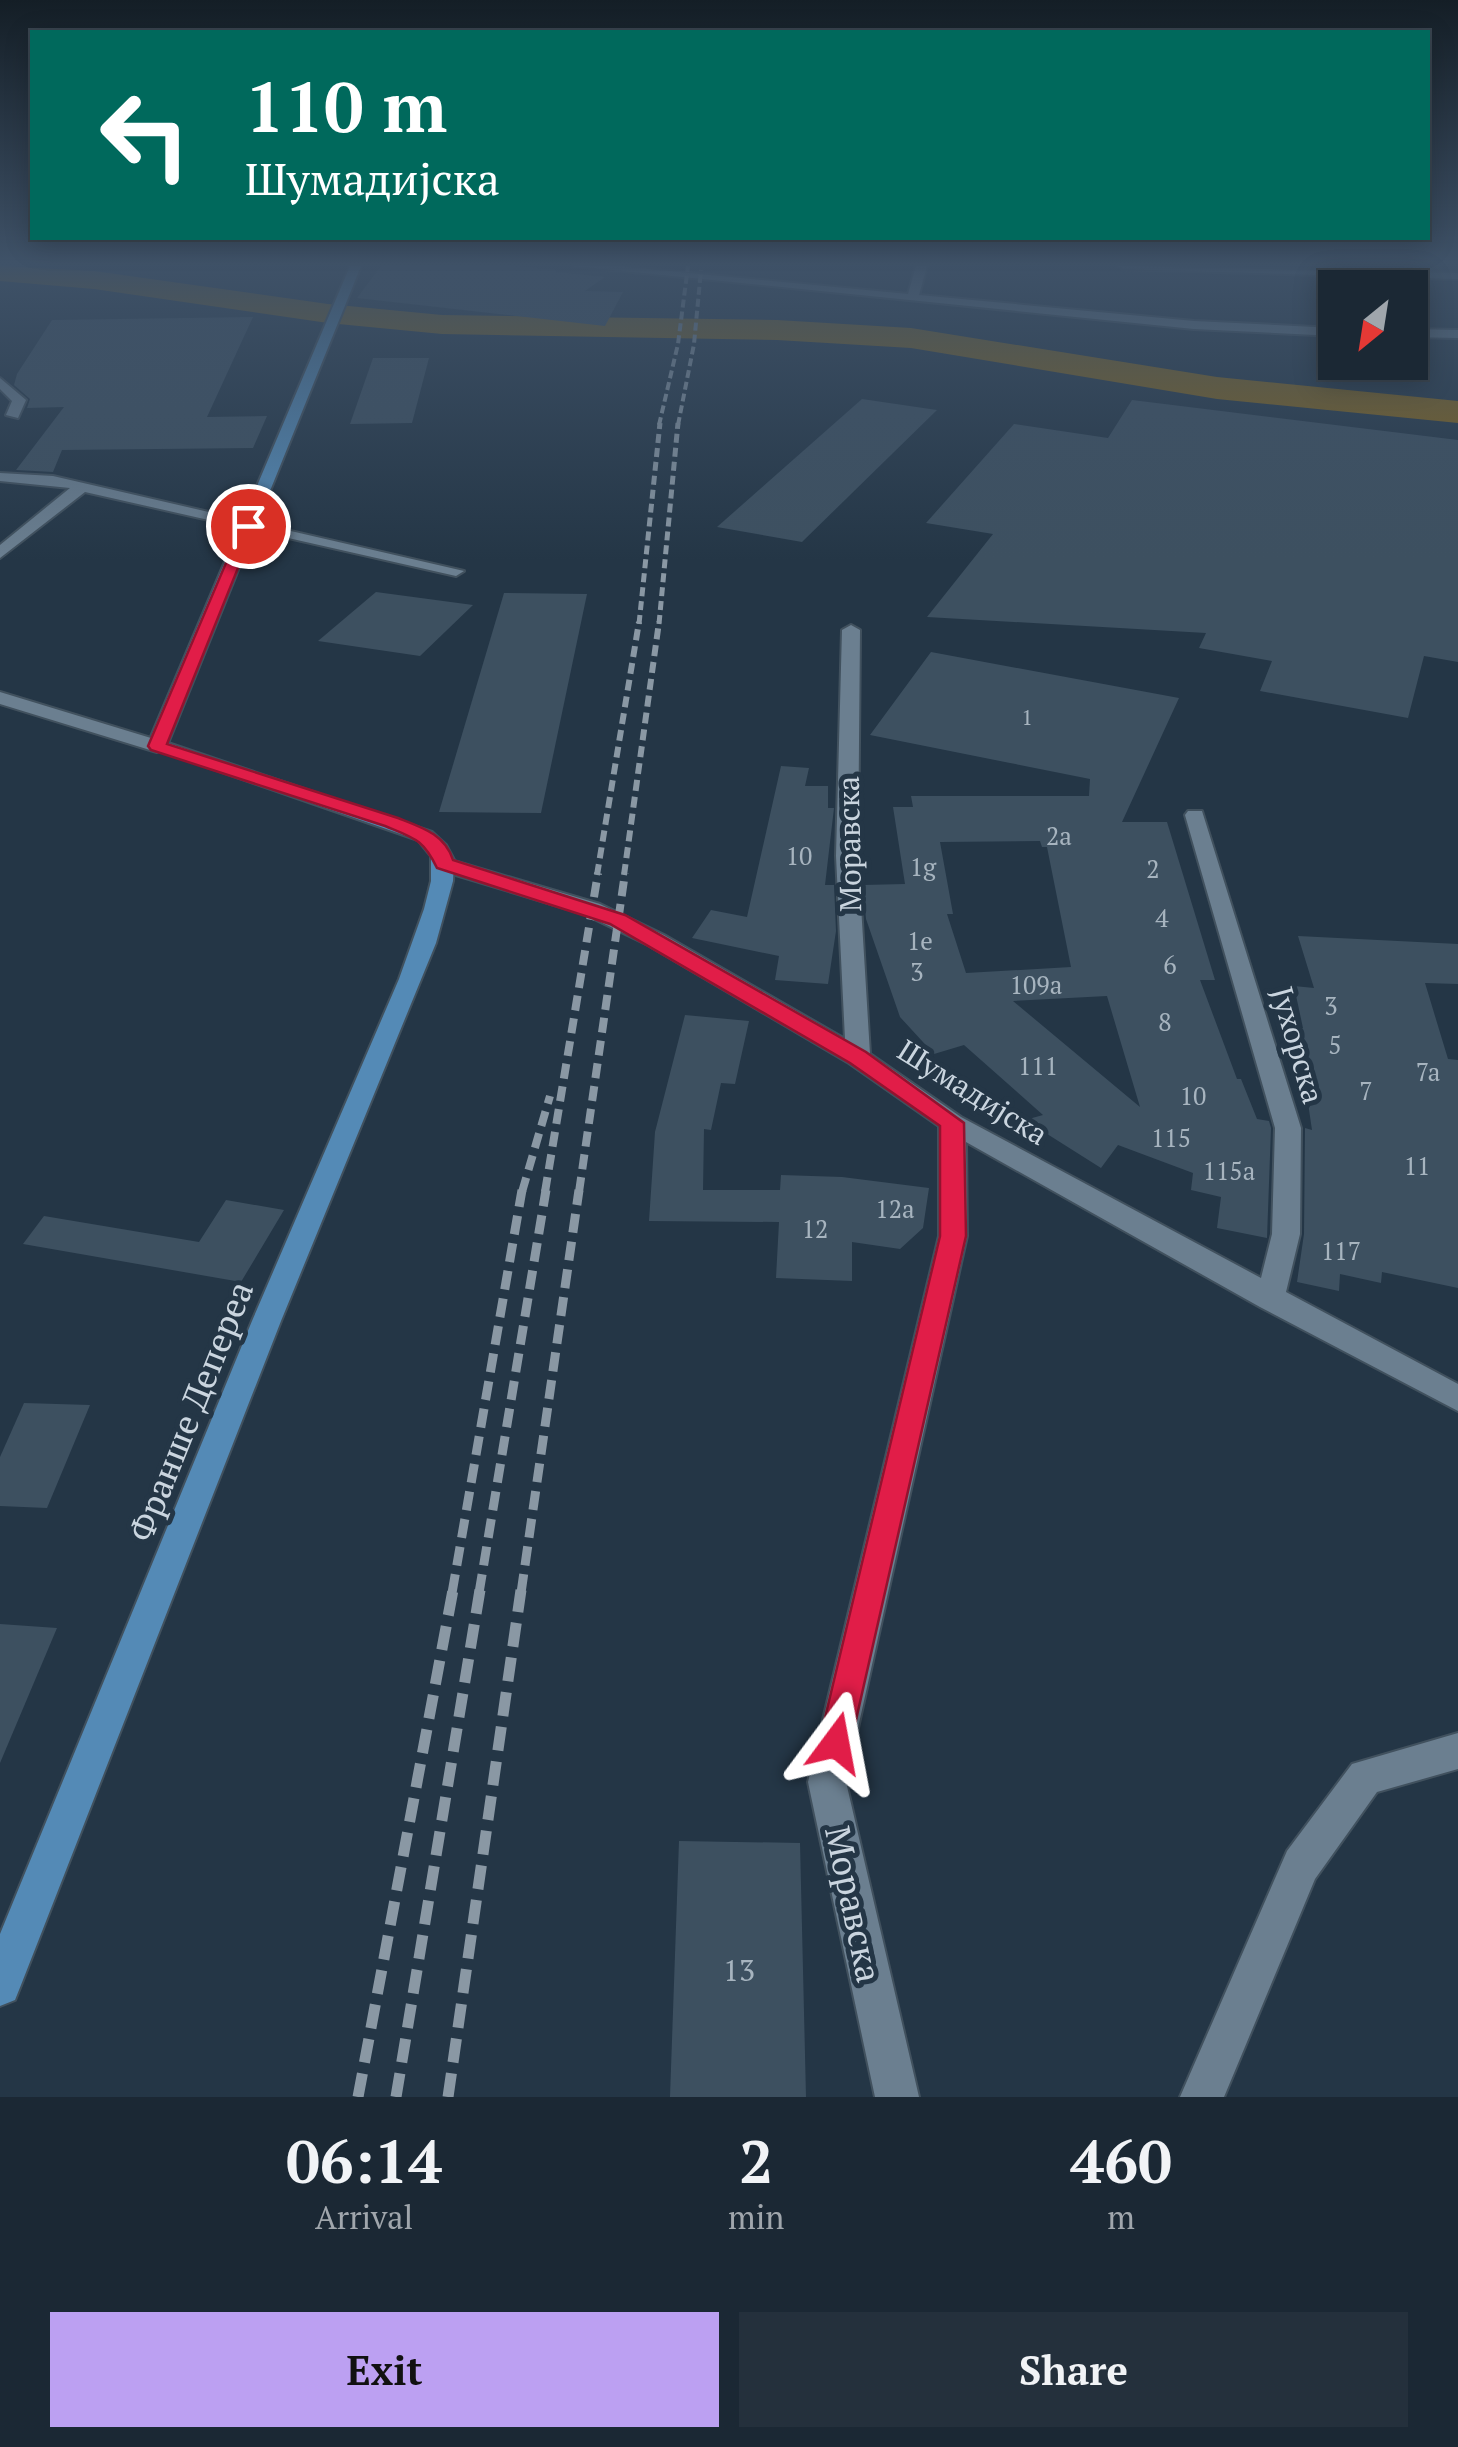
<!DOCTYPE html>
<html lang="en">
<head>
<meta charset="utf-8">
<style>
	body { margin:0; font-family:"PT Serif",serif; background:#24303c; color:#f1f3f6; height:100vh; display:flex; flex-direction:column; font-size:38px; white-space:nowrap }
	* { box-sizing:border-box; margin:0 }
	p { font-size:32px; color:#a0a6ac }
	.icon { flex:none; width:55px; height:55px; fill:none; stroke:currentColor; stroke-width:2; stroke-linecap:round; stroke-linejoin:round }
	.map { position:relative; height:2097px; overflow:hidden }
	.drawer { display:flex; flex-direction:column; background:#1b2834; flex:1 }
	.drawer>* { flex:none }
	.hud { position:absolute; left:30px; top:30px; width:1400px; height:210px; border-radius:0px; box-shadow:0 5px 25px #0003,0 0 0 2px #39444f; background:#00695c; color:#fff; overflow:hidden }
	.needle { width:65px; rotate:210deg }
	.buttons { position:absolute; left:1318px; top:270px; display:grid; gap:20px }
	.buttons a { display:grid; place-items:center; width:110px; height:110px; border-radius:0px; background:#1b2834; box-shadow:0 5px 25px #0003,0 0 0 2px #39444f; font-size:50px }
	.pin { position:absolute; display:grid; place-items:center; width:85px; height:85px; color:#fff; margin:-42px; border:5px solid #fff; border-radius:50%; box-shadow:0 2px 10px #0007 }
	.me { position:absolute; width:110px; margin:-55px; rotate:13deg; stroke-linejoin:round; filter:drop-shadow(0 0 8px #0008) }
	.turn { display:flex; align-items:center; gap:35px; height:210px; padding:0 50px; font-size:45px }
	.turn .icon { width:130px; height:130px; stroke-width:2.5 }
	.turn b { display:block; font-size:70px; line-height:85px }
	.eta { display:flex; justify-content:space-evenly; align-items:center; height:170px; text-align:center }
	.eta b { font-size:60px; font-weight:600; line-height:70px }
	.cta { display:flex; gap:20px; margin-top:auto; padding:20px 50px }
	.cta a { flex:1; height:115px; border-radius:0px; background:#bca0f2; color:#111; font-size:40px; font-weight:600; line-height:115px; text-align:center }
	.cta a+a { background:#24303c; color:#f1f3f6 }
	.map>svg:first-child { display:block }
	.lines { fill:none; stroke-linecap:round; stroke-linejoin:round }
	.river { fill:#876517; fill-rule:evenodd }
	.building { fill:#3d5060; fill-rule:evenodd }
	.minor-casing { stroke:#41515e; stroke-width:4 }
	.major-casing { stroke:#41515e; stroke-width:4 }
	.minor { fill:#6b7f90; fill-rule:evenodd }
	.major { fill:#548ab6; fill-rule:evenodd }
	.rail-far5 { stroke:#8a98a4; stroke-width:4; stroke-dasharray:8 4; stroke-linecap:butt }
	.rail-far4 { stroke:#8a98a4; stroke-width:5; stroke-dasharray:9 5; stroke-linecap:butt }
	.rail-far3 { stroke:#8a98a4; stroke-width:6; stroke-dasharray:11 6; stroke-linecap:butt }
	.rail-far2 { stroke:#8a98a4; stroke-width:8; stroke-dasharray:15 8; stroke-linecap:butt }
	.rail-far1 { stroke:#8a98a4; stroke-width:9; stroke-dasharray:19 9; stroke-linecap:butt }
	.rail { stroke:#8a98a4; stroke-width:11; stroke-dasharray:24 11; stroke-linecap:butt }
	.route { fill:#e11d48; stroke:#92132f; stroke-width:2.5 }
	.labels { text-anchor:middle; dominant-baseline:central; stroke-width:10; stroke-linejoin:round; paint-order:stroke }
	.far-number-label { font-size:22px; fill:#a7b4bf }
	.number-label { font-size:25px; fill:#a7b4bf }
	.street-label { font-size:30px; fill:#cad5df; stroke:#243646 }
	.near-number-label { font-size:30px; fill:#a7b4bf }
	.near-street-label { font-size:35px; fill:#cad5df; stroke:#243646 }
</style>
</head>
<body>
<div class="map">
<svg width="1458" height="2097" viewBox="0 0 1458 2097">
	<rect width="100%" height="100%" fill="#243646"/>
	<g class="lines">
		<polygon class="river" points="0,266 94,271 328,304 442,315 777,320 911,328 1217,377 1458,401 1458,423 1217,399 911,348 777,340 442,334 328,323 94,289 0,281"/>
	</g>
	<g class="building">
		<polygon points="381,266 516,266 558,270 555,272 605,277 585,291 623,292 605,326 357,298"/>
		<polygon points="253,317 207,417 267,416 253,448 62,450 53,472 16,470 64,407 27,408 30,399 14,385 17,374 52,320"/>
		<polygon points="373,358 429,358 412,423 350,424"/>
		<polygon points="862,399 937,410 802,542 717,527"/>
		<polygon points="1132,400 1458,440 1458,662 1424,656 1408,718 1260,691 1272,661 1199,648 1206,633 927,617 993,534 926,523 1014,424 1108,438"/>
		<polygon points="376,592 473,605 420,656 318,641"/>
		<polygon points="504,593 587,594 541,813 439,812"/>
		<path d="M931,652l248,46 -57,124h45l48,158h-15l37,99h4l16,40 12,2 2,7 -4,110 -50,-10 4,-31 -30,-7 2,-17 -75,-28 -17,23 -76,-48 18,-5 -79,-70 -30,9 -34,-37 -34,-98 -3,-34 42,-1 -12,-77h20l-2,-11h178l1,-17 -220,-44zM1040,841l2,6h5l24,120 -105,6 -19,-59h6l-13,-72zM1107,996l33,111 -127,-106z"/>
		<polygon points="781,766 809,768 805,786 828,786 828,808 834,808 825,885 834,885 836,931 828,984 775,980 779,956 692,938 711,910 747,917"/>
		<polygon points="1298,936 1458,944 1458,984 1425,983 1448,1059 1458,1060 1458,1288 1382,1272 1381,1283 1340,1274 1339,1291 1297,1282 1304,1234 1305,1128 1312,1130 1297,1028 1303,1028 1294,986 1314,988"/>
		<polygon points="685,1015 749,1021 735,1084 721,1083 711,1130 704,1129 703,1190 780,1190 781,1175 842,1177 929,1188 923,1228 900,1249 852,1242 852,1281 776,1278 779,1222 649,1221 655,1132"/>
		<polygon points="226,1200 284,1210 241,1282 23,1244 44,1216 199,1242"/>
		<polygon points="24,1403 90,1405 47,1508 0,1506 0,1457"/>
		<polygon points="0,1624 57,1628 0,1763"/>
		<polygon points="679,1841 800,1843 806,2097 670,2097"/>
	</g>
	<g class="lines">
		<g class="minor-casing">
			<g id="minor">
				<polygon points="574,266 616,266 908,294 916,266 927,266 919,295 1194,321 1335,328 1335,336 1194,329"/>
				<polygon points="1118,266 1458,273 1458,279 1123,269"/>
				<polygon points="1410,329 1458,330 1458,338 1410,337"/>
				<polygon points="0,378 26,400 18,418 6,415 12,401 0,389"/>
				<polygon points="0,473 53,476 464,571 456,576 85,492 0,558 0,545 70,488 0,481"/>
				<polygon points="851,625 860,630 858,856 870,1054 961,1117 1261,1278 1272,1234 1275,1128 1185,815 1188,811 1202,811 1301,1128 1300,1234 1286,1292 1458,1384 1458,1411 1260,1307 966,1142 967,1236 846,1782 919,2097 875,2097 808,1782 939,1236 939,1126 849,1063 648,945 584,914 436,869 433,864 444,858 600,904 664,935 845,1039 836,856 842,630"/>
				<polygon points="0,692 164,742 167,746 157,752 150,750 0,704"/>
				<polygon points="1458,1733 1458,1769 1377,1792 1315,1879 1224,2097 1180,2097 1287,1851 1352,1764"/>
			</g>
		</g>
		<g class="major-casing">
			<polygon id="major" points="350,266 361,266 168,743 432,832 446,845 454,860 453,881 436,943 281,1321 21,1985 15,2000 0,2006 0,1934 252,1321 399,979 424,909 431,881 431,856 418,840 147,746"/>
		</g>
		<use href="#minor" class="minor"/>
		<use href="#major" class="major"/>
		<g class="rail-far5">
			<polyline points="659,425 678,344 688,266"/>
			<polyline points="678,425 694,344 701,270"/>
		</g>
		<g class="rail-far4">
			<polyline points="639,624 660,423"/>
			<polyline points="659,624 678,423"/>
		</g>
		<g class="rail-far3">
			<polyline points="597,875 639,622"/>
			<polyline points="624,875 659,622"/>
		</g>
		<g class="rail-far2">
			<polyline points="522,1192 550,1096"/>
			<polyline points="545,1192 598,873"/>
			<polyline points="579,1192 625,873"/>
		</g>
		<g class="rail-far1">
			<polyline points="452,1593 522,1190"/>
			<polyline points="479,1593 546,1190"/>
			<polyline points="521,1593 579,1190"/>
		</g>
		<g class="rail">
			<polyline points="358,2097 453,1590"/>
			<polyline points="396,2097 480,1590"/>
			<polyline points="448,2097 521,1590"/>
		</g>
	</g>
	<linearGradient id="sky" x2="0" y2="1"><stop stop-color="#141e26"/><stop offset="0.47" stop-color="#3f5268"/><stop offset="1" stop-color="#3f5268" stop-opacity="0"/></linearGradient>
	<rect width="1458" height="560" fill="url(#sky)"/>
	<path class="route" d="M243,523l12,3 -88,218 231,74c23,9 47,16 55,42l172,55 241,137 98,71 2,113 -118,519 -12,4 -12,-4 -5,-12 121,-507v-110l-90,-63 -240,-139 -173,-56c-14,-29 -23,-30 -52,-42l-234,-76 -3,-4z"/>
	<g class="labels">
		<g class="far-number-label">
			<text x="1027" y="716">1</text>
		</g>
		<g class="number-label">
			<text x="1059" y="835">2a</text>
			<text x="799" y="855">10</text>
			<text x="923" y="866">1g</text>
			<text x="1153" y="868">2</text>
			<text x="1162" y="917">4</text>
			<text x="920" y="940">1e</text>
			<text x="1170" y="964">6</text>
			<text x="917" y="971">3</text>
			<text x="1036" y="984">109a</text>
			<text x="1331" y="1005">3</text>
			<text x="1165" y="1021">8</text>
			<text x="1335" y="1044">5</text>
			<text x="1038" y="1065">111</text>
			<text x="1428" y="1071">7a</text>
			<text x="1366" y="1090">7</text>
			<text x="1193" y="1095">10</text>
			<text x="1171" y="1137">115</text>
			<text x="1417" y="1165">11</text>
			<text x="1229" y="1170">115a</text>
			<text x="895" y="1208">12a</text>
			<text x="815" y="1228">12</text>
			<text x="1341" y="1250">117</text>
		</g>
		<g class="street-label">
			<text transform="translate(849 844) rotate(-91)">Моравска</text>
			<text transform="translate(1298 1045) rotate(74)">Јухорска</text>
			<text transform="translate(973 1092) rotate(32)">Шумадијска</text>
		</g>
		<g class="near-number-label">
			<text x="739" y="1970">13</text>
		</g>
		<g class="near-street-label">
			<text transform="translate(190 1411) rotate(-68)">Франше Депереа</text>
			<text transform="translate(854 1904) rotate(78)">Моравска</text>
		</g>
	</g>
</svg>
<div class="buttons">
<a><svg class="needle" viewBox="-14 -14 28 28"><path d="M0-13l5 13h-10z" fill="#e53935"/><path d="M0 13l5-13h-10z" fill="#a0a6ac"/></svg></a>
</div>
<div class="pin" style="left:248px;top:526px;background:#d93025"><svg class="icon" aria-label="arrive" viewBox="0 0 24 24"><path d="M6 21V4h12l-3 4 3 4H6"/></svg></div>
<svg class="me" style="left:836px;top:1743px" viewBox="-20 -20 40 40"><path d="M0-17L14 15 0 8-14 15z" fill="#e11d48" stroke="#fff" stroke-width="4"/></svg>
<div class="hud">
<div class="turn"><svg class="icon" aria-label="left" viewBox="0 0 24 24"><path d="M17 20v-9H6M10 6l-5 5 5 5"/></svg><div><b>110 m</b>Шумадијска</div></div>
</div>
</div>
<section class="drawer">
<div class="eta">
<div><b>06:14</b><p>Arrival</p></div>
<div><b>2</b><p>min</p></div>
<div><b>460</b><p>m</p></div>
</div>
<div class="cta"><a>Exit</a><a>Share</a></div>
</section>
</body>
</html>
